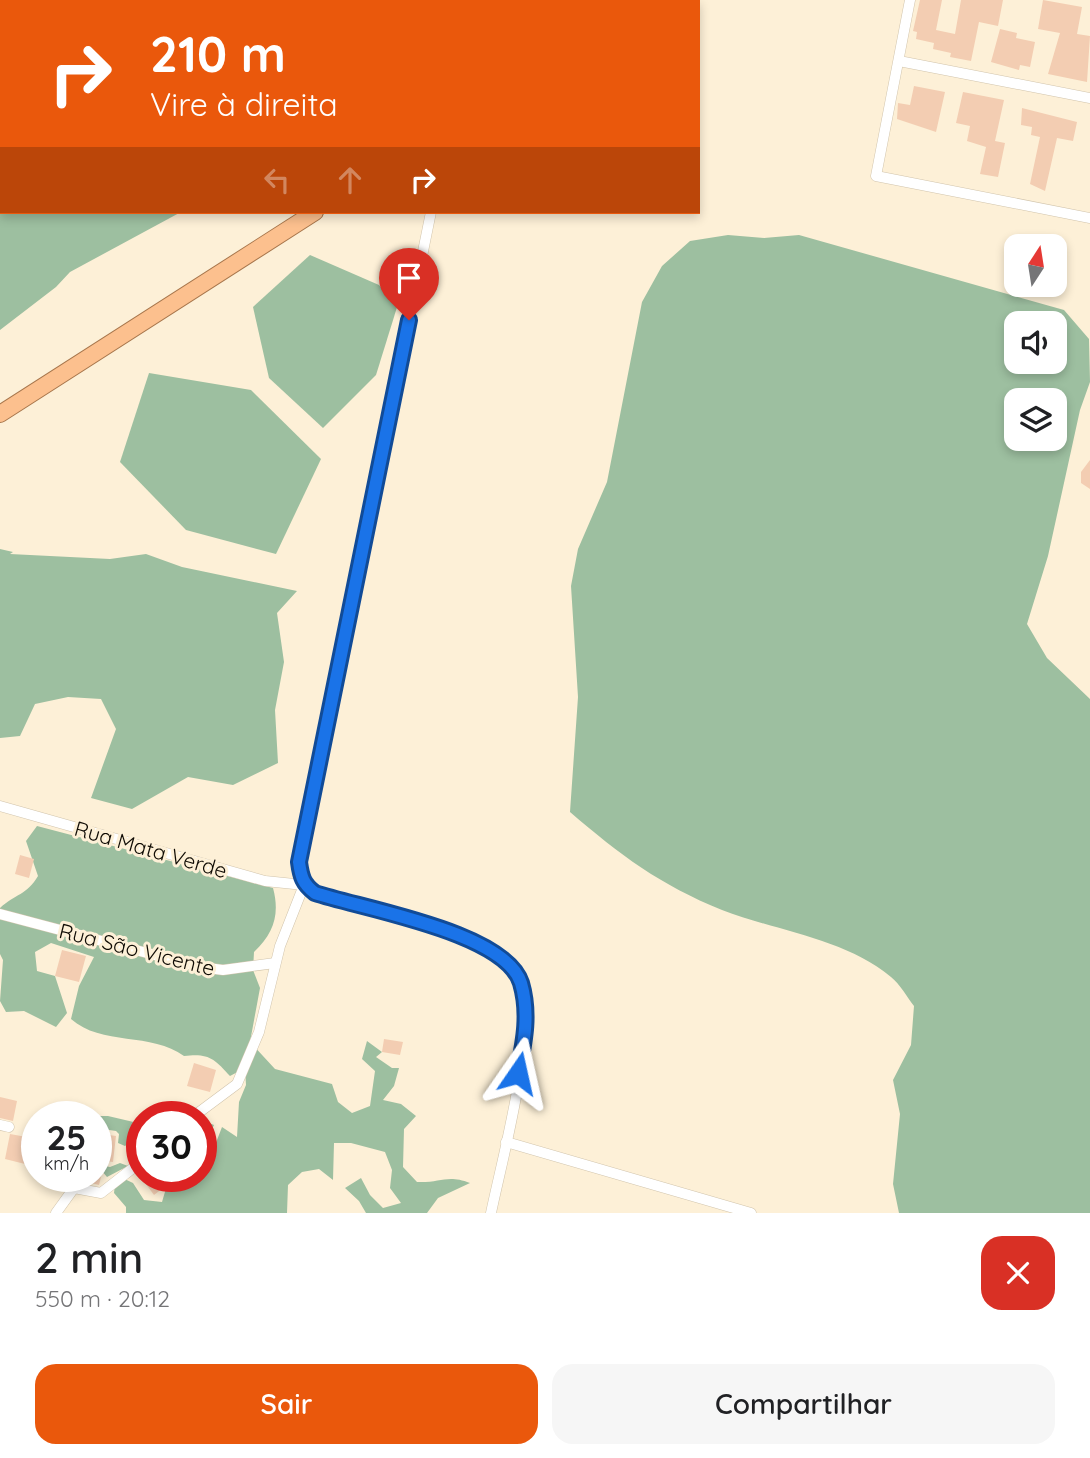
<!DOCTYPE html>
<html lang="pt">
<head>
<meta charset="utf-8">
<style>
	body { margin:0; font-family:Quicksand,sans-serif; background:#f6f6f6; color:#202124; height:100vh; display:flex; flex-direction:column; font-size:26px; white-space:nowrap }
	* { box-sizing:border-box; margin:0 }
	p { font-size:23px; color:#757577 }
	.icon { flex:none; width:38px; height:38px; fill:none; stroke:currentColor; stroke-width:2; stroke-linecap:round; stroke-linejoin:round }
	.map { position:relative; height:1213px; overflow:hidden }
	.details { display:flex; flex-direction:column; background:#fff; flex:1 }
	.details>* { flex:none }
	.banner { position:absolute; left:0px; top:0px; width:700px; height:214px; box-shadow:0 4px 10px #0003; background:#ea580c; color:#fff; overflow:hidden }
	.needle { width:46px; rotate:12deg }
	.buttons { position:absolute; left:1004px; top:234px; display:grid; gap:14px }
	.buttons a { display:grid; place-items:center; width:63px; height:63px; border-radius:14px; background:#fff; box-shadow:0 4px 10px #0003; font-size:35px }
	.speed { position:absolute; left:21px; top:1101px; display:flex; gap:14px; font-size:35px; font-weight:700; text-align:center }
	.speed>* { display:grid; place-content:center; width:91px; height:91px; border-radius:50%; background:#fff; box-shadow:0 4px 10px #0003; line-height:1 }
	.speed small { font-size:18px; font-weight:400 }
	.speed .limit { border:10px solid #d22; background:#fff; color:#111 }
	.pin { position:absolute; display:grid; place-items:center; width:60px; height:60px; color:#fff; margin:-72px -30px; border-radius:50% 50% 50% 0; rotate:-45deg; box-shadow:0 0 7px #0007 }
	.pin .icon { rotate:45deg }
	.me { position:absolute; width:77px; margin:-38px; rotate:11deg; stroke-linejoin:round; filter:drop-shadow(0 0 5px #0008) }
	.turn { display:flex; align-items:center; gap:24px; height:147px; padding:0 35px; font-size:32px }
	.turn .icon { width:91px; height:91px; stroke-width:2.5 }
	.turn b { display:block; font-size:49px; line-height:60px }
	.lanes { display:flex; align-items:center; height:66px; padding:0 35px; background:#0003; justify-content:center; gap:35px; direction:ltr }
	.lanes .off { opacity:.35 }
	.round { display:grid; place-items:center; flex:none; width:74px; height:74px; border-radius:21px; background:#f6f6f6 }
	.overview { display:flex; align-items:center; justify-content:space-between; height:119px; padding:0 35px }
	h1 { font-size:42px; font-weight:600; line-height:52px }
	.primary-button { display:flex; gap:14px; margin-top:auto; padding:14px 35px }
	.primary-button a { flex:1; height:80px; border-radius:21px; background:#ea580c; color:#fff; font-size:28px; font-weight:600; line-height:80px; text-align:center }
	.primary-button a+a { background:#f6f6f6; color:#202124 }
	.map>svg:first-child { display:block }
	.forest { fill:#9dbfa0; fill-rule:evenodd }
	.building { fill:#f3cdb2 }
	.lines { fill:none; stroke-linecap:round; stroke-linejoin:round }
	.minor-casing { stroke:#d1c4ac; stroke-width:11 }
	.trunk-casing { stroke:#a8764c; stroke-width:18 }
	.minor { stroke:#fff; stroke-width:10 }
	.trunk { stroke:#fcc08e; stroke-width:16 }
	.route-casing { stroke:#114b97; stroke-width:18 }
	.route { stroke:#1a73e8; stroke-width:12 }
	.labels { text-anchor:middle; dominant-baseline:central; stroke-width:6; stroke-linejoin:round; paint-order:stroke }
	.street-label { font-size:21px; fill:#0f0b04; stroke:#fdf0d7 }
</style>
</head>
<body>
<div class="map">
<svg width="1090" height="1213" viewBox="0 0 1090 1213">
	<rect width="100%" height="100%" fill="#fdf0d7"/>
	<g class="forest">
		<polygon points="0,52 2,212 181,212 70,272 56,287 0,330"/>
		<path d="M728,235l36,3 35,-3 265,75 25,29 1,43 -10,28 -32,146 -21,68 20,34 43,41v514h-191l-6,-29 7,-70 -7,-34 18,-35 3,-39c-7,-9 -14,-22 -23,-29 -47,-39 -115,-46 -169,-67 -62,-25 -102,-55 -152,-98l8,-115 -7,-111 7,-37 29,-67 35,-180 20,-36 28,-25zM1017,324h38v38h-38zM1017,401h38v38h-38z"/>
		<polygon points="310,255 379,285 398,304 376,375 323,428 269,378 253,307"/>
		<polygon points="149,373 251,390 321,459 276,554 186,530 120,462"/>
		<polygon points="0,549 13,552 10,554 110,559 146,554 182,567 297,591 277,613 284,662 275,710 278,763 233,785 188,777 132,809 91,798 116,729 101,699 68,697 35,704 20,736 0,738"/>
		<path d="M37,826l236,62c7,26 1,45 -19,64l-1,18 7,18 -10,54 25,27 57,15 6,18 14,11 18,-7 5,-35 -13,-12 5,-18 15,11 -6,5 16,11h7l-5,18 -11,14 18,4 15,12 -12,13 -1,38 14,15c24,1 30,-8 53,1l-32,15 -11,15h-61l-7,-12 -14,-13 16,-10 9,17 13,13 18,-5 -11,-15 2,-18 -7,-18 -34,-9h-17l-1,37 -14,-11 -17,3 -14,13 -1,28h-161v-6l-12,-14 2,-18 17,8 11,17 18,2 5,-17 -1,-9h35v-9l10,-12 -10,2v-37l13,5 -6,12 4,16 10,-26 15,10 2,-35 7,-17 -1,-17 -15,8c-16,-18 -22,-23 -46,-20 -32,-24 -83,-10 -113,-37l8,-33 15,-29 -43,-14 -16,9 2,19 18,5 12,37 -11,14 -32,-16 -18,1 -6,-11 3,-41 -3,-6v-46c15,-14 27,-13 38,-32l-12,-35z"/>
		<polygon points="96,1116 108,1116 142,1124 142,1132 125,1146 118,1143 119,1134 116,1131 96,1128"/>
		<polygon points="120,1163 128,1166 107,1177 96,1164 110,1167"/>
	</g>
	<g class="building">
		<polygon points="920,0 942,0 936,30 955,34 961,0 1003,0 998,26 979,22 971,61 950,57 951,53 933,49 934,43 916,39 917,32 913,31"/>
		<polygon points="1043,0 1082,7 1077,34 1090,36 1087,82 1048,74 1060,33 1038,29"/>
		<polygon points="1000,29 1017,33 1016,38 1035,42 1030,67 1020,65 1019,70 991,62"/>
		<polygon points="914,86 945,92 936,132 897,119 898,103 910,105"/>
		<polygon points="963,92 1004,100 995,141 1005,143 998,177 980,174 986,147 967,141 970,126 956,123"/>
		<polygon points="1022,108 1077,122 1073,141 1057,138 1045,191 1030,184 1040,137 1031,135 1032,127 1021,125"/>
		<polygon points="1090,460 1090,489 1081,483 1081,472"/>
		<polygon points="20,855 34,859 29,878 15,874"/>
		<polygon points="62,950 86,956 79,982 55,976"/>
		<polygon points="384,1039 403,1042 400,1055 382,1052"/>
		<polygon points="194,1063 216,1070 210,1092 187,1086"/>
		<polygon points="0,1097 17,1101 13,1121 0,1118"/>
		<polygon points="96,1133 116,1136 113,1162 105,1161 99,1185 75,1179 75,1176 96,1176"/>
		<polygon points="10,1134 37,1139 37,1159 26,1157 25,1164 5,1159"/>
		<polygon points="140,1176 160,1176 167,1185 154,1195"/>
	</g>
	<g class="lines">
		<g class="minor-casing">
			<g id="minor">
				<polyline points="910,0 876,176 1090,218"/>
				<polyline points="471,2 472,0"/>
				<polyline points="899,61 1090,98"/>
				<path d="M431,212l-132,650 5,23 11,8 158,47c19,10 40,20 47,42 18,48 -18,177 -29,231"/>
				<polyline points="0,806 265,881 304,885 280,946 259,1032 237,1084 194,1116"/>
				<polyline points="0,914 200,967 223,970 275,963"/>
				<polyline points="0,1125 9,1127"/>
				<polyline points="506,1142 751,1213"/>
				<polyline points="56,1213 74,1188 101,1193 142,1161"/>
			</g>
		</g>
		<g class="trunk-casing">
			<g id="trunk">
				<polyline points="613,2 616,0"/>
				<polyline points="0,414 315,212"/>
			</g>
		</g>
		<use href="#minor" class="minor"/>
		<use href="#trunk" class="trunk"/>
	</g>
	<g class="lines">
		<g class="route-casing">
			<path id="route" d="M409,320l-110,542c2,15 4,22 16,31 48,16 190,39 206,90 9,31 3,59 -3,90"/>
		</g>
		<use href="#route" class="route"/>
	</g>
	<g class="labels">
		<g class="street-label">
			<text transform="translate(151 849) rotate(16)">Rua Mata Verde</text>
			<text transform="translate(137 949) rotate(14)">Rua São Vicente</text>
		</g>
	</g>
</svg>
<div class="buttons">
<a><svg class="needle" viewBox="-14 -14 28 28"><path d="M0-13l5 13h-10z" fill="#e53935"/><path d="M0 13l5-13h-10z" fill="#757577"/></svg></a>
<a><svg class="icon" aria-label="sound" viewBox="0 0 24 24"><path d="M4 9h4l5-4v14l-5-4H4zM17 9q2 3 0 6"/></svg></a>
<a><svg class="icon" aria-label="layers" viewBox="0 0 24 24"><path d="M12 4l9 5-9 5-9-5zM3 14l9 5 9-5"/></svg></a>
</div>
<div class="speed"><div>25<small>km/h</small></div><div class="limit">30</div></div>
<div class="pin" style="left:409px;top:320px;background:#d93025"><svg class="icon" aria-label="arrive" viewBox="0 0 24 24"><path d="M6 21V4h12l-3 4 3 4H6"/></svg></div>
<svg class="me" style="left:518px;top:1073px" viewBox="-20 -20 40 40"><path d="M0-17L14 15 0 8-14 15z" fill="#1a73e8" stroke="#fff" stroke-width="4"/></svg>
<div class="banner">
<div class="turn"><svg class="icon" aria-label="right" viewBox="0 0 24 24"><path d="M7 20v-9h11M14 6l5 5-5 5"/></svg><div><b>210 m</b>Vire à direita</div></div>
<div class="lanes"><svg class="icon off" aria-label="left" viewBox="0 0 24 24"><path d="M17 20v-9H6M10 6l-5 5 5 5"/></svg><svg class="icon off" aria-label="ahead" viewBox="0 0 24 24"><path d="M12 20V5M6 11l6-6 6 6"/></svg><svg class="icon" aria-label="right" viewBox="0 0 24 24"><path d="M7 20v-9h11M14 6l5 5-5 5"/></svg></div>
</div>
</div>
<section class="details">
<div class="overview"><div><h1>2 min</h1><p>550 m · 20:12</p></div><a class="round" style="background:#d93025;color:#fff"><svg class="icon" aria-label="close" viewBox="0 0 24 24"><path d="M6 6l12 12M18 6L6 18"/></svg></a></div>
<div class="primary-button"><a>Sair</a><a>Compartilhar</a></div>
</section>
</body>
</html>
